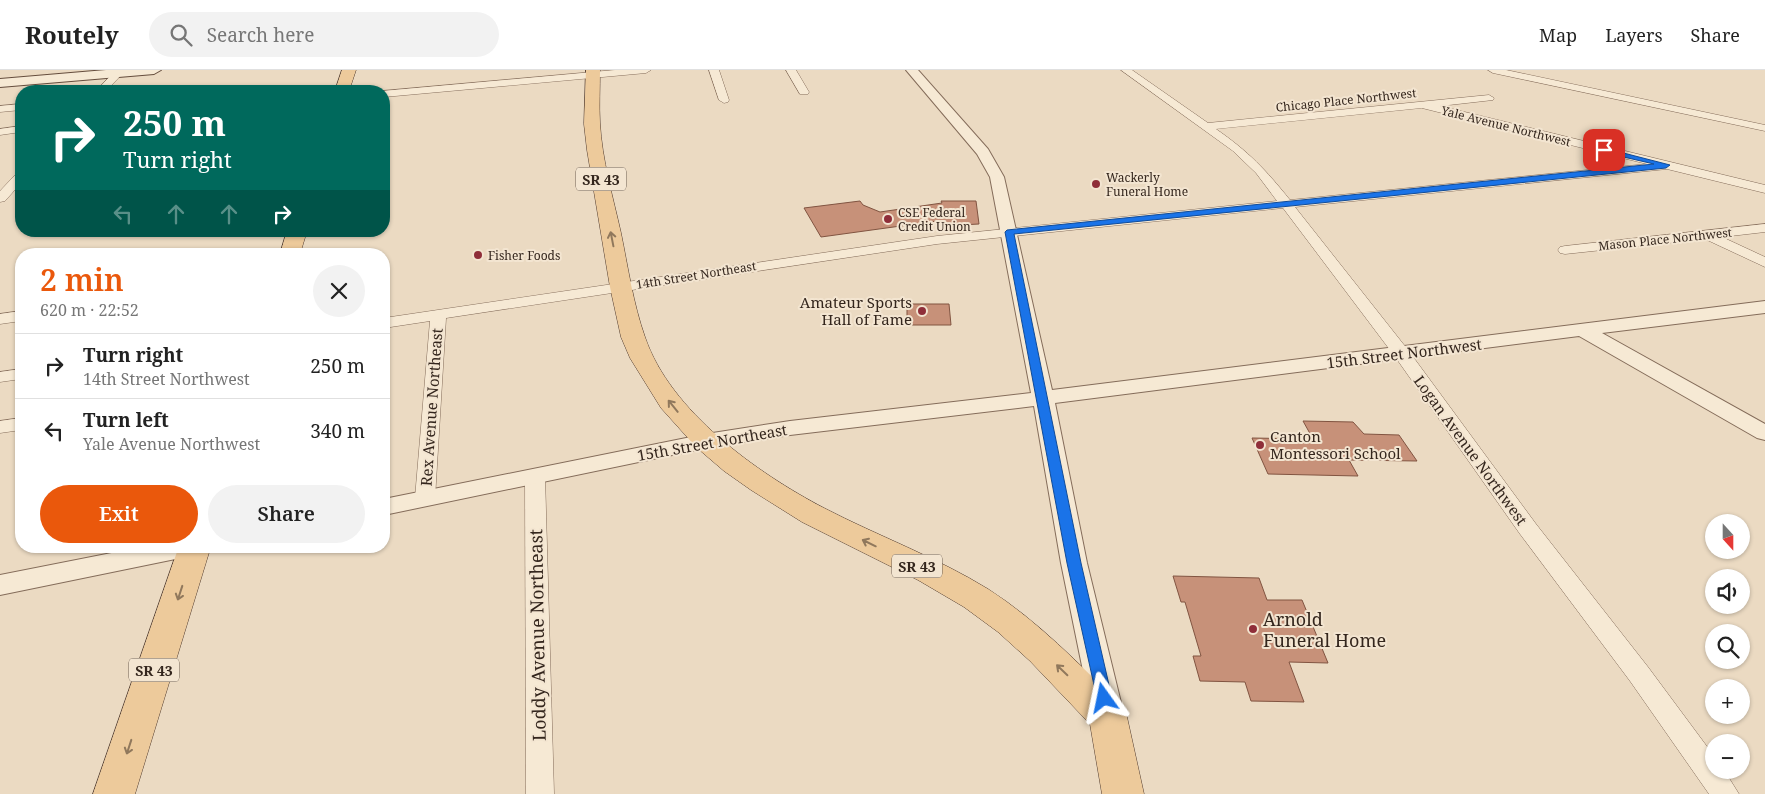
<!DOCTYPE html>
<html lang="en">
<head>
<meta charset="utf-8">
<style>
	body { margin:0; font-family:"Noto Serif",serif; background:#f2f2f2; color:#222; height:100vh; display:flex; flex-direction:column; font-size:19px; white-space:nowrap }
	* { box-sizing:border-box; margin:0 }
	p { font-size:16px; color:#767676 }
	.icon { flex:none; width:28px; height:28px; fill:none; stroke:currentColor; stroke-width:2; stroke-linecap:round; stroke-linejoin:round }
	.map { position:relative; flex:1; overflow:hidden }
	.side { position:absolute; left:15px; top:178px; width:375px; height:305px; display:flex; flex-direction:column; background:#fff; border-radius:20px; box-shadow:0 1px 4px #0004 }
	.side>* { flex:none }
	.banner { position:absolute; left:15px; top:15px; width:375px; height:152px; border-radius:20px; box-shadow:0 1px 4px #0004; background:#00695c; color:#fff; overflow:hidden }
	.needle { width:32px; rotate:159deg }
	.tools { position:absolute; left:1705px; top:444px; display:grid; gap:10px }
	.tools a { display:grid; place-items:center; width:45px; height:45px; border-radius:50%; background:#fff; box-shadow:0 1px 4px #0004; font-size:25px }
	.pin { position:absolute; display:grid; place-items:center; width:42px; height:42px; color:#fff; margin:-21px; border-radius:10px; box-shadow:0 2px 8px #0006 }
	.me { position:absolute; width:55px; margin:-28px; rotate:348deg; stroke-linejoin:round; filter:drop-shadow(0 0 4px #0008) }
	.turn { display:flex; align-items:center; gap:18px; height:105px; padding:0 25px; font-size:22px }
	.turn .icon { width:65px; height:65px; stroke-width:2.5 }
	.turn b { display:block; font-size:35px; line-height:42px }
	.lanes { display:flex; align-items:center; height:48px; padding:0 25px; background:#0003; justify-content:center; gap:25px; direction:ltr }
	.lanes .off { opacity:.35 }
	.round { display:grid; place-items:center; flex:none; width:52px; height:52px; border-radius:26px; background:#f2f2f2 }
	.head { display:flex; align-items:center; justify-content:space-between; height:85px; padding:0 25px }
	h1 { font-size:30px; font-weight:600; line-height:38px; color:#ea580c }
	.primary-button { display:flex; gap:10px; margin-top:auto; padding:10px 25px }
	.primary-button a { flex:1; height:58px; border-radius:30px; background:#ea580c; color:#fff; font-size:20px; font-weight:600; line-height:58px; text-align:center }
	.primary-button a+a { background:#f2f2f2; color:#222 }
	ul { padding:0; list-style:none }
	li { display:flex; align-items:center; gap:15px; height:65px; padding:0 25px; border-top:1px solid #e0e0e0 }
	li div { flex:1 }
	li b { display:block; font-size:19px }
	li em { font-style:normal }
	header { display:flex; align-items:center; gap:30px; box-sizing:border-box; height:70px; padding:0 25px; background:#fff; border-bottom:1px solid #e0e0e0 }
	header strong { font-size:24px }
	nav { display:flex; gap:28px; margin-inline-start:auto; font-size:18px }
	.search { width:350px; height:45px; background:#f2f2f2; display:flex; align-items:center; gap:12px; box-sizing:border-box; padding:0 18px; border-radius:28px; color:#767676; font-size:19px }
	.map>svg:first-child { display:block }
	.building { fill:#c79179; stroke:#815441 }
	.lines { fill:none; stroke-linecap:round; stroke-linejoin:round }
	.minor-casing { stroke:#846c5a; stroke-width:1 }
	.tertiary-casing { stroke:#846c5a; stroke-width:2 }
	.secondary-casing { stroke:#654d3d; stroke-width:2 }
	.primary-casing { stroke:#513b2e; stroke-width:1 }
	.minor { fill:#f6e9d4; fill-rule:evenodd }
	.tertiary { fill:#f6e9d4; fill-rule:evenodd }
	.secondary { fill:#f6e9d4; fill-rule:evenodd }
	.primary { fill:#edca9b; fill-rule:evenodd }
	.oneway { stroke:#90785c }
	.route { fill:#1a73e8; stroke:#114b97 }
	.poi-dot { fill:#8f2e39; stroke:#f3e5d1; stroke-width:2 }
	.labels { text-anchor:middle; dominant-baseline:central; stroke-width:4; stroke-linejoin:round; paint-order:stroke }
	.far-street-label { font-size:12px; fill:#34261d; stroke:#f3e5d1 }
	.far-poi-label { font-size:12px; fill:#34261d; stroke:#f3e5d1; text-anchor:start }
	.shield { fill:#f3e5d1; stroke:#6d5f53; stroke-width:1 }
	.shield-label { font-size:14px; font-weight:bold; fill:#34261d }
	.poi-label { font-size:15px; fill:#34261d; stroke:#f3e5d1; text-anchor:end }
	.street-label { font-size:15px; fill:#34261d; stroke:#f3e5d1 }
	.near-poi-label { font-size:18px; fill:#34261d; stroke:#f3e5d1; text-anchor:start }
	.near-street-label { font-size:18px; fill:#34261d; stroke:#f3e5d1 }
</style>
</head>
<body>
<header>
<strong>Routely</strong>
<div class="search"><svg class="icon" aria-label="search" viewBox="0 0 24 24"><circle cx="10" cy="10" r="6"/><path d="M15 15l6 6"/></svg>Search here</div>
<nav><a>Map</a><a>Layers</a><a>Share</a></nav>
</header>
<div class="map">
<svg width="1765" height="724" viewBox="0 0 1765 724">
	<rect width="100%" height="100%" fill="#ebdac2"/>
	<g class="building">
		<polygon points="860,131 863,135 880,142 942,133 941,131 976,131 979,154 941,156 937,151 821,167 804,138"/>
		<polygon points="907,234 949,234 951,255 907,255"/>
		<polygon points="1303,351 1353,352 1364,364 1399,365 1417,391 1349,390 1358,406 1268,404 1252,368 1313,369"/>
		<polygon points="1173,506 1259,508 1267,530 1302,530 1328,593 1289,592 1304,632 1251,631 1245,612 1200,611 1193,586 1201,586 1185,532 1181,532"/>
	</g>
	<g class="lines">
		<g class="minor-casing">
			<g id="minor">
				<polygon points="116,0 126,0 106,21 96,21"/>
				<polygon points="615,0 651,0 646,3 384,27 383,21"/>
				<polygon points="709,0 719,0 729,30 728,32 724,33 719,30"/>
				<polygon points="786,0 796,0 809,22 808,24 800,24"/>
				<path d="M1121,0h11l76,53 281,-28 5,3 -1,2 -53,6 325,79v8l-98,-24 -372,38 113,143 128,174 112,143 66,89v14h10l15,24h-30l-79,-113 -110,-147 -124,-176 -113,-150 -346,36 -491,74 -11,180 -3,5 -7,2 -7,-2 -3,-5 15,-177 -46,7v-10l553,-82 340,-35 -21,-28 -23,-22zM1422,38l225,56 -357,36c-25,-31 -41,-48 -74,-71z"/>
				<polygon points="1488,0 1506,0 1765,55 1765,61 1493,3"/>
				<polygon points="21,34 21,40 0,42 0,36"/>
				<polygon points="21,56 21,62 0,65 0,59"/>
				<polygon points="21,102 21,113 5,131 0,132 0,121 17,103"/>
				<polygon points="1765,154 1765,162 1722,167 1765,187 1765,197 1705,169 1565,184 1560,183 1558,180 1560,177 1565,176"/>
				<polygon points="21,241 21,251 0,254 0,244"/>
				<polygon points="21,299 21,309 0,312 0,302"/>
				<polygon points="21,348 21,360 0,363 0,351"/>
				<polygon points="535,400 542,402 545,406 554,724 526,724 525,406 528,402"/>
			</g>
		</g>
		<g class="tertiary-casing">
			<g id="tertiary">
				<polygon points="906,0 918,0 988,79 1004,107 1052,320 1765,231 1765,243 1602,263 1765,354 1765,370 1757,368 1579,266 1055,333 1087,493 1124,645 1119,654 1108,658 1097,654 1092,645 1061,493 1034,336 790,365 706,378 384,445 384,429 706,364 790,351 1031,323 990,107 977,84"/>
				<polygon points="147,476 208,476 204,482 195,485 0,525 0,505"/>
			</g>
		</g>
		<g class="secondary-casing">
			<polygon id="secondary" points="106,0 161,0 154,4 0,17 0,9"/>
		</g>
		<g class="primary-casing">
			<g id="primary">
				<polygon points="342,0 356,0 349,21 335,21"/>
				<path d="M586,0h14c0,18 -1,36 0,53 2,37 13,74 21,110 7,34 12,70 24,104 25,74 112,136 179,171 54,28 112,49 164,81 50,32 91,75 134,117l5,11 17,77h-42l-12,-70 -60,-63 -32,-29 -34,-25 -46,-27 -116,-58 -51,-32 -27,-19 -28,-24 -35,-39 -31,-50 -9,-21 -11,-50 -23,-137 -3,-26z"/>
				<polygon points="287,161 307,161 300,184 280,184"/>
				<polygon points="179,476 211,476 135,724 93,724"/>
			</g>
		</g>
		<use href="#minor" class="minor"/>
		<use href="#tertiary" class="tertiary"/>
		<use href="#secondary" class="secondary"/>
		<use href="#primary" class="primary"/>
	</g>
	<defs><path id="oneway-shaft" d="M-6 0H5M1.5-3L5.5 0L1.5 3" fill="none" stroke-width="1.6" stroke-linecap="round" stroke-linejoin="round" transform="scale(1.25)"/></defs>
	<g class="oneway">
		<use href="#oneway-shaft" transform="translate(612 169) rotate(-101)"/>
		<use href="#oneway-shaft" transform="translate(673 336) rotate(-129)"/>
		<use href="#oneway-shaft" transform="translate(869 473) rotate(-154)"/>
		<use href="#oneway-shaft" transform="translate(180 523) rotate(108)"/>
		<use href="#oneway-shaft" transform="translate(1062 600) rotate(-136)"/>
		<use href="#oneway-shaft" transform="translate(129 677) rotate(108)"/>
	</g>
	<polygon class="route" points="1604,78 1670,95 1666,98 1014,164 1081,493 1112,628 1109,633 1104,634 1098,633 1067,493 1005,162 1007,160 1654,94 1602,82 1602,79"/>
	<g class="poi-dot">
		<circle cx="1096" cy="114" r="5"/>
		<circle cx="888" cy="149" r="5"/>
		<circle cx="478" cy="185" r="5"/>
		<circle cx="922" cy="241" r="5"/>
		<circle cx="1260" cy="375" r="5"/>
		<circle cx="1253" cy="559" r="5"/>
	</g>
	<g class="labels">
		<g class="far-street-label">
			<text transform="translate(1346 30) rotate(-6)">Chicago Place Northwest</text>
			<text transform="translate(1506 56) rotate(14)">Yale Avenue Northwest</text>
			<text transform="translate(1665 169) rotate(-6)">Mason Place Northwest</text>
			<text transform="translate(696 205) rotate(-9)">14th Street Northeast</text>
		</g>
		<g class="far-poi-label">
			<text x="1106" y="107">Wackerly<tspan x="1106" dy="14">Funeral Home</tspan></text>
			<text x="898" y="142">CSE Federal<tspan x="898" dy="14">Credit Union</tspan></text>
			<text x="488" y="185">Fisher Foods</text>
		</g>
		<g class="shield">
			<rect x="576" y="97.5" width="50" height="23" rx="4"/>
			<rect x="892" y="484.5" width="50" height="23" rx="4"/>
			<rect x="129" y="588.5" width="50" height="23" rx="4"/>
		</g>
		<g class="shield-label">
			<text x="601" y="109">SR 43</text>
			<text x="917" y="496">SR 43</text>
			<text x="154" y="600">SR 43</text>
		</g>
		<g class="poi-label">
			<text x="912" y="232">Amateur Sports<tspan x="912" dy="17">Hall of Fame</tspan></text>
			<text x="1270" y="366" text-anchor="start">Canton<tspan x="1270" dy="17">Montessori School</tspan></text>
		</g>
		<g class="street-label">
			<text transform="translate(1404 283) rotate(-7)">15th Street Northwest</text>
			<text transform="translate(431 337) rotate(-86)">Rex Avenue Northeast</text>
			<text transform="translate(712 372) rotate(-10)">15th Street Northeast</text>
			<text transform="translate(1471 380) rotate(54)">Logan Avenue Northwest</text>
		</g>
		<g class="near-poi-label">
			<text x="1263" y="549">Arnold<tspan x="1263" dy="21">Funeral Home</tspan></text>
		</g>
		<g class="near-street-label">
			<text transform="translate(537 565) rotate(-91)">Loddy Avenue Northeast</text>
		</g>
	</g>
</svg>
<div class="tools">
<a><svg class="needle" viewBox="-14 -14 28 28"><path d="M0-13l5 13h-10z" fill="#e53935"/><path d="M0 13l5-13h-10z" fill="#767676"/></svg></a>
<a><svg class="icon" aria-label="sound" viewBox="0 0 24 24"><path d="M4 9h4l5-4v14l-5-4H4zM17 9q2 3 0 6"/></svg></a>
<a><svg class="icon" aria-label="search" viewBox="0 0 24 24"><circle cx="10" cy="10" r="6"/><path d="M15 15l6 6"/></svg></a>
<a>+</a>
<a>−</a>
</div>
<div class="pin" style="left:1604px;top:80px;background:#d93025"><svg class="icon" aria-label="arrive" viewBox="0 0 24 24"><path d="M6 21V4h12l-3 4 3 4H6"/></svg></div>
<svg class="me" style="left:1104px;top:628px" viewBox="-20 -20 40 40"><path d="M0-17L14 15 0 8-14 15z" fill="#1a73e8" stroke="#fff" stroke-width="4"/></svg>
<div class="banner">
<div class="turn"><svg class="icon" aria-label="right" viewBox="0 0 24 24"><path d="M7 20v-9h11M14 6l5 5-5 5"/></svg><div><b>250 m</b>Turn right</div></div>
<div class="lanes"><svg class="icon off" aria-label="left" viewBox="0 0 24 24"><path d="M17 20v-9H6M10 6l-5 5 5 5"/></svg><svg class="icon off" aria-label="ahead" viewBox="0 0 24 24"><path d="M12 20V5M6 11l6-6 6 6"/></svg><svg class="icon off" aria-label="ahead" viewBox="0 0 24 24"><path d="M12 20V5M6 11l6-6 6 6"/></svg><svg class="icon" aria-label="right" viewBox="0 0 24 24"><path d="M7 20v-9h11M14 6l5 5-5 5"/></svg></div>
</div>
<section class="side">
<div class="head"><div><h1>2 min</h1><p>620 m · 22:52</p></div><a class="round"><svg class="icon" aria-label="close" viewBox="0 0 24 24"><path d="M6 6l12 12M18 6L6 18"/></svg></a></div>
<ul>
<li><svg class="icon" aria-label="right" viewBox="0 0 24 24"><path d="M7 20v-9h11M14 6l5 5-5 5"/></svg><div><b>Turn right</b><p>14th Street Northwest</p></div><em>250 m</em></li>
<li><svg class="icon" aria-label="left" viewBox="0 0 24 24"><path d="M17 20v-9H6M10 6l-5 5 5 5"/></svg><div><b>Turn left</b><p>Yale Avenue Northwest</p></div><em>340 m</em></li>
</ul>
<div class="primary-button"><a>Exit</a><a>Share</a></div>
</section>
</div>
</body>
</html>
